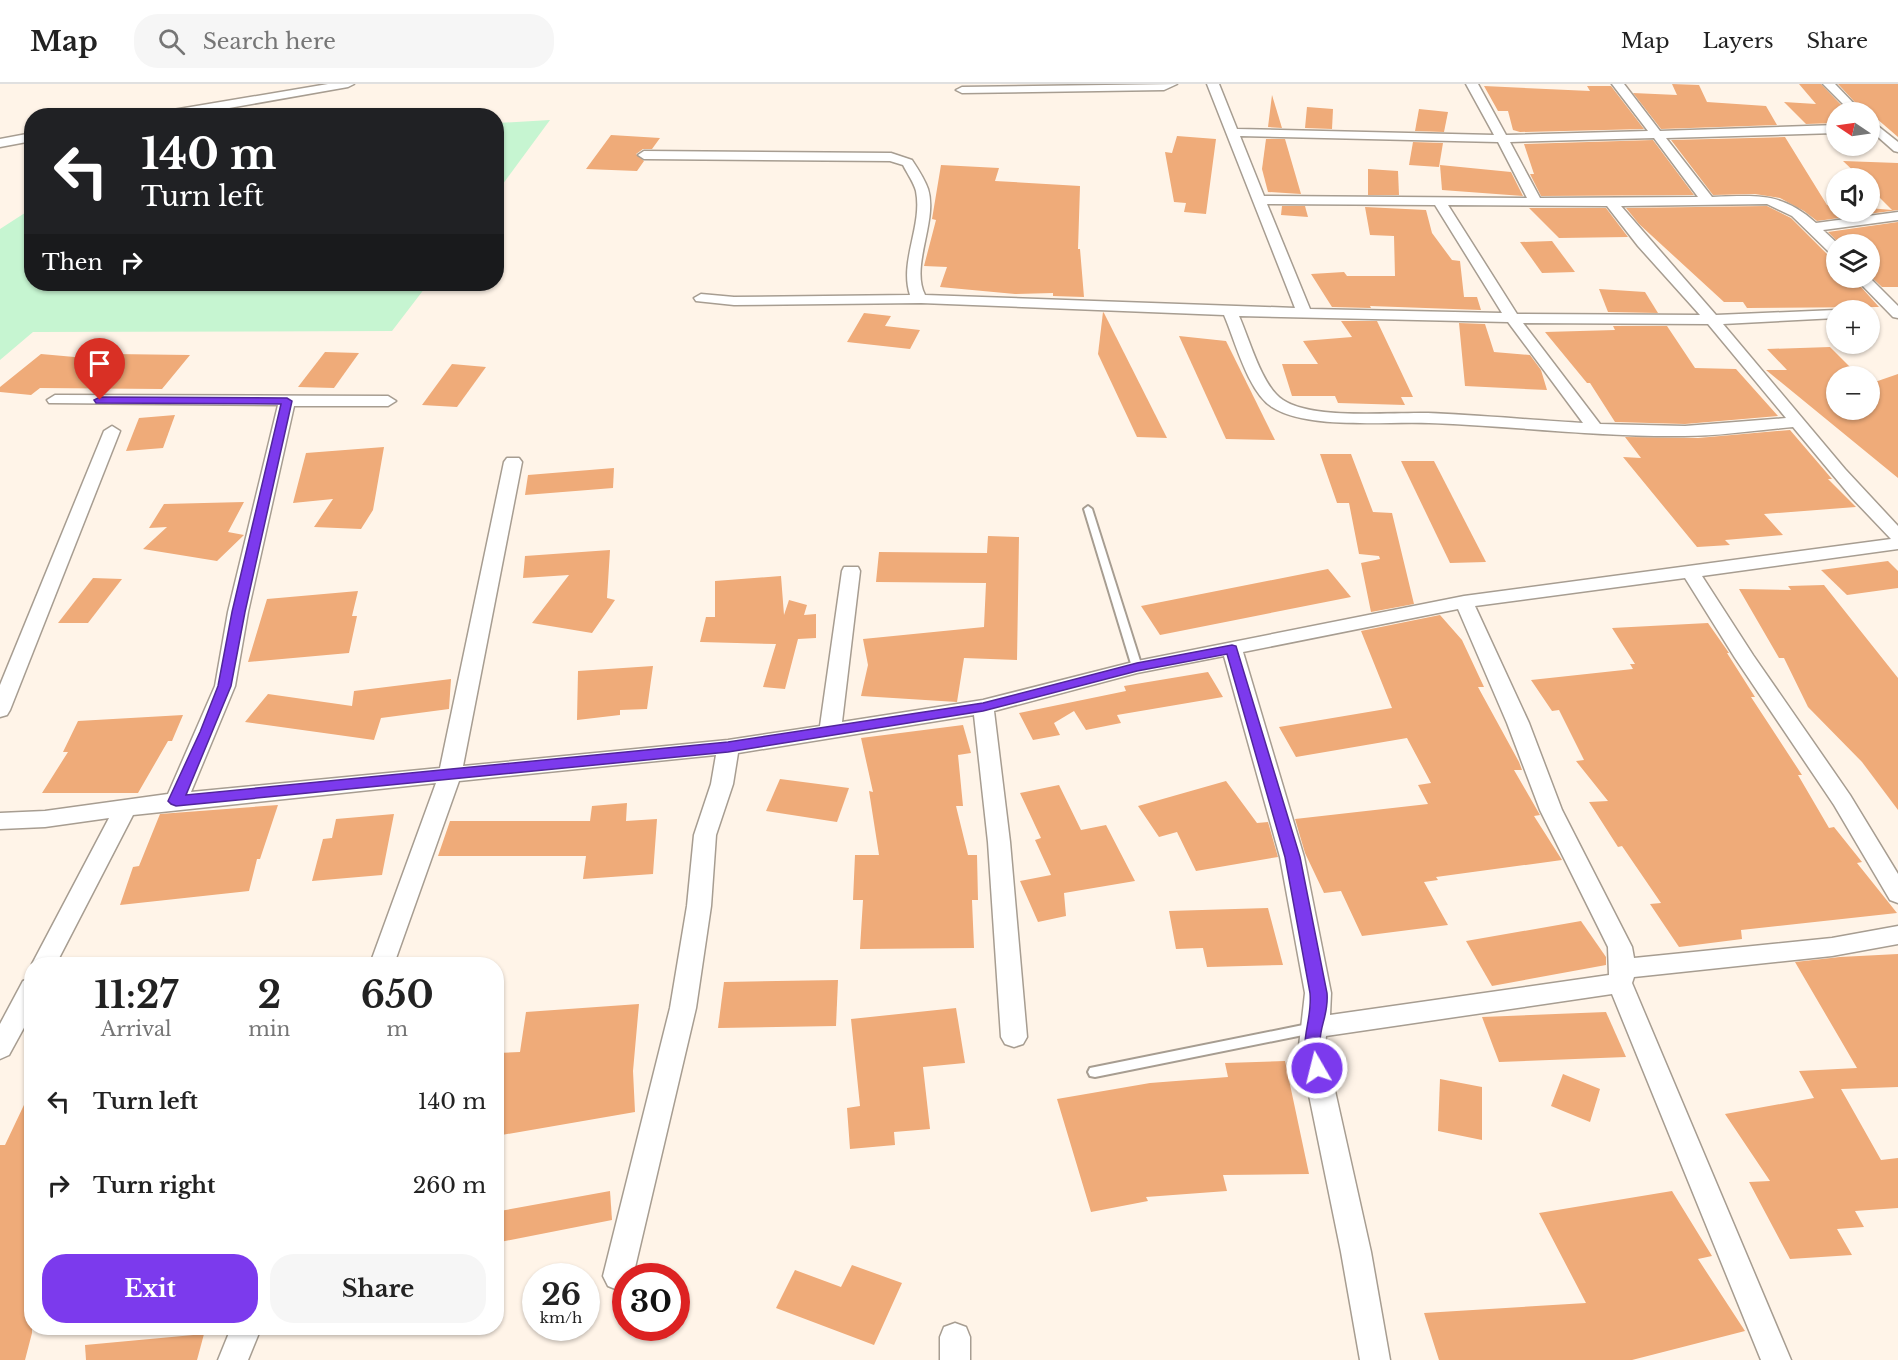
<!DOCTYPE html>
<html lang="en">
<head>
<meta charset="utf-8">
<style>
	body { margin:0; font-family:"Libre Baskerville",serif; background:#f6f6f6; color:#222; height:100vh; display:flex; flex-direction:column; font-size:22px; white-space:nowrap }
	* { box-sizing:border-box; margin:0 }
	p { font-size:20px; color:#767676 }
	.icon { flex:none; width:33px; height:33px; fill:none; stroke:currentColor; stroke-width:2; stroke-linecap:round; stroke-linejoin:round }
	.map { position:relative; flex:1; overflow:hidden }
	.sheet { position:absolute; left:24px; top:873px; width:480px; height:378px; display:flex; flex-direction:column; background:#fff; border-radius:24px; box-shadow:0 2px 4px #0004 }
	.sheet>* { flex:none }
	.banner { position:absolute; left:24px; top:24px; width:480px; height:183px; border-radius:24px; box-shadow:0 2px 4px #0004; background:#202124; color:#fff; overflow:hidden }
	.needle { width:39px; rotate:283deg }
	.buttons { position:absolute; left:1826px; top:18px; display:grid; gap:12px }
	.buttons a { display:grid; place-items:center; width:54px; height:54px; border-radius:50%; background:#fff; box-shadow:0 2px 4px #0004; font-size:30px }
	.speed { position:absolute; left:522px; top:1179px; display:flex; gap:12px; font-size:30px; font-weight:700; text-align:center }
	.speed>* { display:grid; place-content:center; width:78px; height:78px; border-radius:50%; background:#fff; box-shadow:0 2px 4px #0004; line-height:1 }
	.speed small { font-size:15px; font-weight:400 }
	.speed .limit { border:9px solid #d22; background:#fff; color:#111 }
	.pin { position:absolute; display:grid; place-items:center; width:51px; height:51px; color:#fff; margin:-62px -26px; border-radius:50% 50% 50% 0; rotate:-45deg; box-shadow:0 0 6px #0007 }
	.pin .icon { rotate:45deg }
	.me { position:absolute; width:66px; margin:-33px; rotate:352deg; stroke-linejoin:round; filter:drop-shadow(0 0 4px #0008) }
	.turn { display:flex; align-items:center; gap:21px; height:126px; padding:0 18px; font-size:27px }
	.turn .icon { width:78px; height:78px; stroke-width:2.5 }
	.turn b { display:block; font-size:42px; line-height:51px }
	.then { display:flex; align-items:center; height:57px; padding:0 18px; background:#0003; gap:12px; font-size:22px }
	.eta { display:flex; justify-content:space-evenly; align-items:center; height:102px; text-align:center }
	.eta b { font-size:36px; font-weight:800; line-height:42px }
	.cta { display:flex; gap:12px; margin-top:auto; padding:12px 18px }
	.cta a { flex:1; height:69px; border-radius:24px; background:#7c3aed; color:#fff; font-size:24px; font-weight:800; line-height:69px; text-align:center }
	.cta a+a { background:#f6f6f6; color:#222 }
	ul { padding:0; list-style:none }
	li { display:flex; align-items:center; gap:18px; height:84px; padding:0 18px }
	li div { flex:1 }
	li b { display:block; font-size:22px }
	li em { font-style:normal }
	header { display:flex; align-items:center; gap:36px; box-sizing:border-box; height:84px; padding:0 30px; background:#fff; border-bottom:2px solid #e0e0e0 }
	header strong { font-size:28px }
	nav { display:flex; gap:33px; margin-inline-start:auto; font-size:21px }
	.search { width:420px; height:54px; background:#f6f6f6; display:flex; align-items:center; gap:15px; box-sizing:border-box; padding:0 21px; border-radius:24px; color:#767676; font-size:22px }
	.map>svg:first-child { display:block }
	.green { fill:#c6f5d1 }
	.building { fill:#efab79 }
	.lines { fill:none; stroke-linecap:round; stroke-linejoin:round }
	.service-casing { stroke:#a79d91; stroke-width:4 }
	.minor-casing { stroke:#a79d91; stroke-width:3 }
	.service { fill:#fff; fill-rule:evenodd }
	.minor { fill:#fff; fill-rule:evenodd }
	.route { fill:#7c3aed; stroke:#51269a; stroke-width:1.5 }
</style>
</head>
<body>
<header>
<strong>Map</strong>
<div class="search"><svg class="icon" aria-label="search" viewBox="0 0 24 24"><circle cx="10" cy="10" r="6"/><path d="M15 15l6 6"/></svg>Search here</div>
<nav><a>Map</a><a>Layers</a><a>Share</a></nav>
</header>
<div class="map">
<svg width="1898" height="1276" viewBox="0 0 1898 1276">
	<rect width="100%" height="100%" fill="#fff4e8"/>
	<g class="green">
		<polygon points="550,36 497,108 497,39"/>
		<polygon points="31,125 32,200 428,200 392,247 33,248 0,276 0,145"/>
	</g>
	<g class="building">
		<polygon points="1672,0 1699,1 1707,18 1766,22 1777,41 1661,45 1633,9 1677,11"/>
		<polygon points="1799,0 1821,0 1848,28 1836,28 1836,39 1806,40 1784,18 1816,20"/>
		<polygon points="1838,0 1898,0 1898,53 1869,28 1864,28"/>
		<polygon points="1484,2 1590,7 1587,2 1611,2 1644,45 1520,48 1513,46 1508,27 1498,27"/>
		<polygon points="1272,11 1282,44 1268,43"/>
		<polygon points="1307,23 1333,25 1332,45 1305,44"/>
		<polygon points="1419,25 1448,28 1444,48 1415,47"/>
		<polygon points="611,51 660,54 652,65 643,65 636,70 644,77 637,87 586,85"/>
		<polygon points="1177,52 1216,55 1206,130 1184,128 1186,119 1174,118 1165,68 1172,69"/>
		<polygon points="1785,53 1827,121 1836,122 1836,128 1869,128 1869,124 1892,126 1869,103 1869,94 1861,94 1843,77 1898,79 1898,126 1817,137 1804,127 1780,114 1755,110 1713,111 1671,56"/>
		<polygon points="1266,55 1285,55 1301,110 1268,108 1262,85"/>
		<polygon points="1653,56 1694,111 1541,112 1530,90 1534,90 1524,60"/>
		<polygon points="1413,58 1443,59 1439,83 1409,81"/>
		<polygon points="941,81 999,84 995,97 1080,102 1078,165 1080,165 1084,213 1053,212 1053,209 1015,210 940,203 947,183 924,182 936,136 932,135"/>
		<polygon points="1440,81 1511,88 1523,112 1442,106"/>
		<polygon points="1368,85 1398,87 1399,111 1368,111"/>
		<polygon points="1282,122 1305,122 1308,133 1281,131"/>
		<polygon points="1767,122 1791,134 1829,172 1836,173 1836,194 1853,194 1879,223 1747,224 1743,218 1724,218 1639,140 1626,124"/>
		<polygon points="1365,123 1426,126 1432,149 1452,176 1460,177 1464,213 1477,213 1481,226 1370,222 1371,224 1332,223 1311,190 1344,188 1347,192 1395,192 1394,152 1370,151"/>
		<polygon points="1529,124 1606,124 1628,153 1559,154"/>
		<polygon points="1898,138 1898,203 1882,203 1869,191 1869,160 1840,160 1828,148"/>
		<polygon points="1552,157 1575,188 1542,189 1520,158"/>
		<polygon points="1599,205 1645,208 1658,229 1608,228"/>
		<polygon points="1103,228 1104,229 1167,354 1137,353 1098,270"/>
		<polygon points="864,229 891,232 885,242 920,246 910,265 847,258"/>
		<polygon points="1341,237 1377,237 1413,313 1401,313 1405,321 1338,319 1335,312 1292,312 1282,280 1318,280 1303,257 1352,253"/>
		<polygon points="1459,239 1485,240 1494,268 1530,271 1541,286 1547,306 1465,302"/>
		<polygon points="1613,242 1667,242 1695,284 1736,285 1778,332 1685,340 1615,338 1590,299 1587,299 1545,248 1615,246"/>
		<polygon points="1179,252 1226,257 1275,356 1226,355"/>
		<polygon points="1830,263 1859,292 1836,292 1836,326 1869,326 1869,300 1898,290 1898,394 1766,286 1787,286 1767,265"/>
		<polygon points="325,268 359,269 334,304 298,303"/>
		<polygon points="41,270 108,276 113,270 190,271 162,305 40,304 31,311 0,308 0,303"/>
		<polygon points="452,280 486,283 457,323 422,321"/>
		<polygon points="175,331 163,364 126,367 139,334"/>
		<polygon points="1790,346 1832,395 1828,395 1856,423 1764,430 1783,451 1725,456 1730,461 1697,463 1623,373 1641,374 1625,353 1698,354"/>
		<polygon points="384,363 373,426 361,445 314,443 333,415 293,419 306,369"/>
		<polygon points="1320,370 1351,370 1373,428 1392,429 1414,520 1371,528 1361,479 1380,475 1379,472 1359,470 1349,419 1337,419"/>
		<polygon points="1401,377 1434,377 1486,478 1450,479"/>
		<polygon points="614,384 613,404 525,411 528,391"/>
		<polygon points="244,418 228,448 244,451 217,477 143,465 167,443 149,444 164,420"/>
		<polygon points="988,452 1019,453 1017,576 964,574 957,618 861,612 868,581 863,555 984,543 986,499 876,498 879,468 987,469"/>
		<polygon points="610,466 607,514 615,516 592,549 532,539 569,491 523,494 525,472"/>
		<polygon points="1888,477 1898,487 1898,504 1847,511 1821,486"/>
		<polygon points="1328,485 1351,513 1160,551 1141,522"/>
		<polygon points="781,492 784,531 789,516 807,521 804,531 816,530 816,554 798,555 785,605 763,603 776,560 700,558 706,533 715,533 715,497"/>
		<polygon points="93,494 122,495 88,539 58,539"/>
		<polygon points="1824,501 1898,594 1898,726 1862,678 1808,623 1784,574 1779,574 1739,505 1791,506 1788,502"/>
		<polygon points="358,507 352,532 357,532 349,569 248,578 267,515"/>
		<polygon points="1440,531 1462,556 1484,603 1478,603 1519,678 1522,686 1514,686 1540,731 1534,732 1562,776 1436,793 1438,796 1424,798 1448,841 1362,852 1341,807 1324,809 1305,769 1295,735 1428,720 1418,701 1431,699 1407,654 1296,673 1279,643 1392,624 1361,547"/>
		<polygon points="1708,539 1729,569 1727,569 1755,613 1751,613 1802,691 1798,691 1829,744 1834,743 1862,778 1857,779 1897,829 1741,846 1742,855 1679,863 1650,820 1661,819 1622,762 1618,763 1589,718 1608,717 1576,677 1584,676 1559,626 1552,627 1531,596 1633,585 1630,580 1635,580 1612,544"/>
		<polygon points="653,582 647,625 620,626 620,631 577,636 578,587"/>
		<polygon points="1208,588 1223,613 1117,631 1121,639 1086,646 1074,627 1054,639 1060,651 1033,656 1019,629 1126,607 1124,602"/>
		<polygon points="451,595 449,625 381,634 374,656 245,638 268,610 352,622 354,607"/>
		<polygon points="183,631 172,657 168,657 138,709 42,709 68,668 63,668 78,637"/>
		<polygon points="963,641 971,669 958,671 963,722 956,722 968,771 977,771 978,816 972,816 974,864 860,865 863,816 853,816 855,771 879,771 869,707 873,708 861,654"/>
		<polygon points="780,695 849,704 837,738 766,727"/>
		<polygon points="1226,697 1257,739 1268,738 1278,773 1196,787 1177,748 1159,753 1138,722"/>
		<polygon points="1059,701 1081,746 1106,741 1135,797 1064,809 1066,832 1038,838 1020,797 1051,791 1035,756 1041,754 1020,709"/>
		<polygon points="627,719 626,737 657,735 653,790 583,795 586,772 438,772 450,737 590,737 592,722"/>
		<polygon points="278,721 260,775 257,775 249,807 120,821 133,783 139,782 160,730"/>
		<polygon points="394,730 382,791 312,797 323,755 332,754 336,735"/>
		<polygon points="1268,824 1283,881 1207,883 1203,864 1176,865 1169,827"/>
		<polygon points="1581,837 1606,873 1606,881 1492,902 1466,857"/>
		<polygon points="1898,870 1898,1003 1841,1005 1881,1076 1898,1074 1898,1124 1855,1127 1864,1143 1837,1145 1852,1171 1790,1175 1749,1098 1770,1097 1725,1030 1814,1014 1799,987 1857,984 1795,878 1840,873"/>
		<polygon points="838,896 836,942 718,944 724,898"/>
		<polygon points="639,920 633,987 635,1028 496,1052 496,969 520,968 526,928"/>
		<polygon points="956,924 965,979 923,983 930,1045 894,1048 895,1061 850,1065 847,1024 860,1022 851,935"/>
		<polygon points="1606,928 1626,973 1499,978 1482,933"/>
		<polygon points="1285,977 1309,1090 1223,1091 1227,1107 1146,1113 1148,1117 1091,1128 1057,1015 1150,999 1228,993 1225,979"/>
		<polygon points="1563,990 1600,1005 1590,1038 1551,1022"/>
		<polygon points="1440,995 1482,1003 1482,1056 1438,1047"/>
		<polygon points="32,1004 32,1249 25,1276 0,1276 0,1061 5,1061"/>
		<polygon points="610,1107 612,1136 500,1158 500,1127"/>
		<polygon points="1672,1107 1712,1172 1698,1175 1745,1247 1632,1276 1439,1276 1424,1229 1586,1219 1539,1129"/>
		<polygon points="852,1181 902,1199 874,1261 776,1224 795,1186 841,1203"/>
		<polygon points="204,1250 197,1276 86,1276 85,1261"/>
	</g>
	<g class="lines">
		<g class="service-casing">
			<g id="service">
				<polygon points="1088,422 1092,425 1142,583 1141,585 1137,586 1132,583 1084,425"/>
				<polygon points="1313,939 1318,940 1319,944 1318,948 1313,949 1095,993 1090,992 1088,988 1090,984 1095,983"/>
			</g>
		</g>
		<g class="minor-casing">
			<g id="minor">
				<polygon points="328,0 354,0 348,3 184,32 155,32 161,28"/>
				<polygon points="1177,0 1164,6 962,9 956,6 962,3"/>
				<path d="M1207,0h12l18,45 257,6 -28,-51h12l28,51 142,-4 -36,-47h12l36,47 176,-6v8l-170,5 46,59c43,-1 69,-6 104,26l82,-11v8l-75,10 15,14 -2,11 -5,-1 -39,-38 -25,-12 -146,2 95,109 120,-5h4h-4v8l-113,6 122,145 53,57v23l-196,27 51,79 97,140 48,79v29l-8,-3 -56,-95 -99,-147 -50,-80 -210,28 54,117 33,87 70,137 2,11 198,-20 66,-12v18l-66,12 -198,21 -2,6 159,377h-30l-149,-366 -286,42 -1,10 46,206 19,108h-30l-19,-108 -42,-206 6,-53 -25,-136 -56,-201 -87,17 -143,38 16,131 17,195 -4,7 -9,3 -9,-3 -4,-7 -13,-195 -14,-127 -236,38 -5,31 -17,51 -5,71 -15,102 -63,268h-7v11l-8,3 -10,-4 -5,-10 67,-268 17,-102 7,-71 17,-51 5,-29 -257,26 -65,183h-24l66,-181 -303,32 -77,149h-24l77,-146 -64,9 -45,2v-16l45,-2 123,-17 47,-108 13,-74 50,-207 -229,-2 -2,-3 8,-5 333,1 8,5 -8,5h-94l-46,206 -13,74 -44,106 249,-24 64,-306 3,-4h12l3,4 -59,304 265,-26 92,-14 22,-155 2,-4h14l2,4 -18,151 141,-22 154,-39 327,-65 427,-57 -39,-41 -59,-71c-36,3 -72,9 -109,9 -85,1 -170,-10 -255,-13 -43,-2 -121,7 -157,-16 -24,-15 -37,-67 -48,-92l-303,-12 -187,2 -38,-4 -2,-3 7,-4 33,3 176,-2c-11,-34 13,-69 6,-104 -2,-8 -9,-18 -13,-26l-13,-4 -246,-2 -6,-4 6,-4 247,2 21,7c6,9 13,20 16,29 10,32 -18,77 -3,106l370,13zM1240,52l258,6 29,56 -263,-2zM1654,54l44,59 -158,1 -30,-56zM1267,120l168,1 67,108 -192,-4zM1448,121l159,1 31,40 62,69 -183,-1zM1239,232l269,6 75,101c-52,-3 -104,-8 -155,-10 -38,-1 -115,7 -145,-13 -21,-13 -34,-62 -44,-84zM1523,239l185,1 78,94 -101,8 -85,-2zM1458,525l49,114 33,87 68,137 1,28 -279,40 1,-22 -27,-136 -61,-205z"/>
				<polygon points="1823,0 1835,0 1862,28 1851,28"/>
				<polygon points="1869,35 1898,58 1898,68 1894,67 1869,45"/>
				<polygon points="32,49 32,57 0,63 0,55"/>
				<polygon points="1869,193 1898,222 1898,234 1893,233 1855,194"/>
				<polygon points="112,342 120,347 10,626 7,631 0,633 0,601 104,347"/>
				<polygon points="32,894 32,929 9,971 0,975 0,940 23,897"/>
				<polygon points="955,1239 966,1243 970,1253 970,1276 940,1276 940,1253 944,1243"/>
				<polygon points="231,1244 261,1244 248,1276 218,1276"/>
			</g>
		</g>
		<use href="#service" class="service"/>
		<use href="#minor" class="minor"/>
	</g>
	<path class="route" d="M100,313l187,1 5,3 -47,211 -14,74 -45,109 542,-53 255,-39 154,-40 95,-18 4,1 64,211 27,136c2,22 -8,33 -7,52 1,10 7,19 3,28l-6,2 -6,-2c-15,-29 2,-51 -1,-80l-25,-136 -58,-203 -90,17 -154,40 -255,41 -552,54 -5,-2 -3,-3 32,-69 18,-46 14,-74 49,-208 -185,-1 -2,-3z"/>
</svg>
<div class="buttons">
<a><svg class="needle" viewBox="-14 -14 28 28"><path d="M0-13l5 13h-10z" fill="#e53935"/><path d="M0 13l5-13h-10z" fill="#767676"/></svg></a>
<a><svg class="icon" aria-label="sound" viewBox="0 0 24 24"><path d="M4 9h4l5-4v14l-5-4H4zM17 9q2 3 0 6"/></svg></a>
<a><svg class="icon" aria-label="layers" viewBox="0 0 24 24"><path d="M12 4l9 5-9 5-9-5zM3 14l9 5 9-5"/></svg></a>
<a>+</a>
<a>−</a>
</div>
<div class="speed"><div>26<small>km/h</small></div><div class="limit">30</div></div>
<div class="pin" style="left:100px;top:316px;background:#d93025"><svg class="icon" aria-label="arrive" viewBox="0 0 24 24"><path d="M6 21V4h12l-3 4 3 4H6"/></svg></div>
<svg class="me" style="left:1317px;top:984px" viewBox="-20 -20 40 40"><circle r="17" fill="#7c3aed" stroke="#fff" stroke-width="3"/><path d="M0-11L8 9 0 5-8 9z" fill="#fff"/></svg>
<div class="banner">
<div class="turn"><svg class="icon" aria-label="left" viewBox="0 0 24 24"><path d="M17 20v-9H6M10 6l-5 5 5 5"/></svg><div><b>140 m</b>Turn left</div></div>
<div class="then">Then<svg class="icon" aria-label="right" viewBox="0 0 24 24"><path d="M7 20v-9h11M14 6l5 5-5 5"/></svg></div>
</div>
<section class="sheet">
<div class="eta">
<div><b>11:27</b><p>Arrival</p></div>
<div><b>2</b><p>min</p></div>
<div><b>650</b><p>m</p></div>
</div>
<ul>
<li><svg class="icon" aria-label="left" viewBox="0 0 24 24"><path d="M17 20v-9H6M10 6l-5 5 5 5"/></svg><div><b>Turn left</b></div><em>140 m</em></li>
<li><svg class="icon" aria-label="right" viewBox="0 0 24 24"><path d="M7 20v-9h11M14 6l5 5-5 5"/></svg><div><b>Turn right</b></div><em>260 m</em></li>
</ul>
<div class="cta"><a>Exit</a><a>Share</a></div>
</section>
</div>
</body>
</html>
